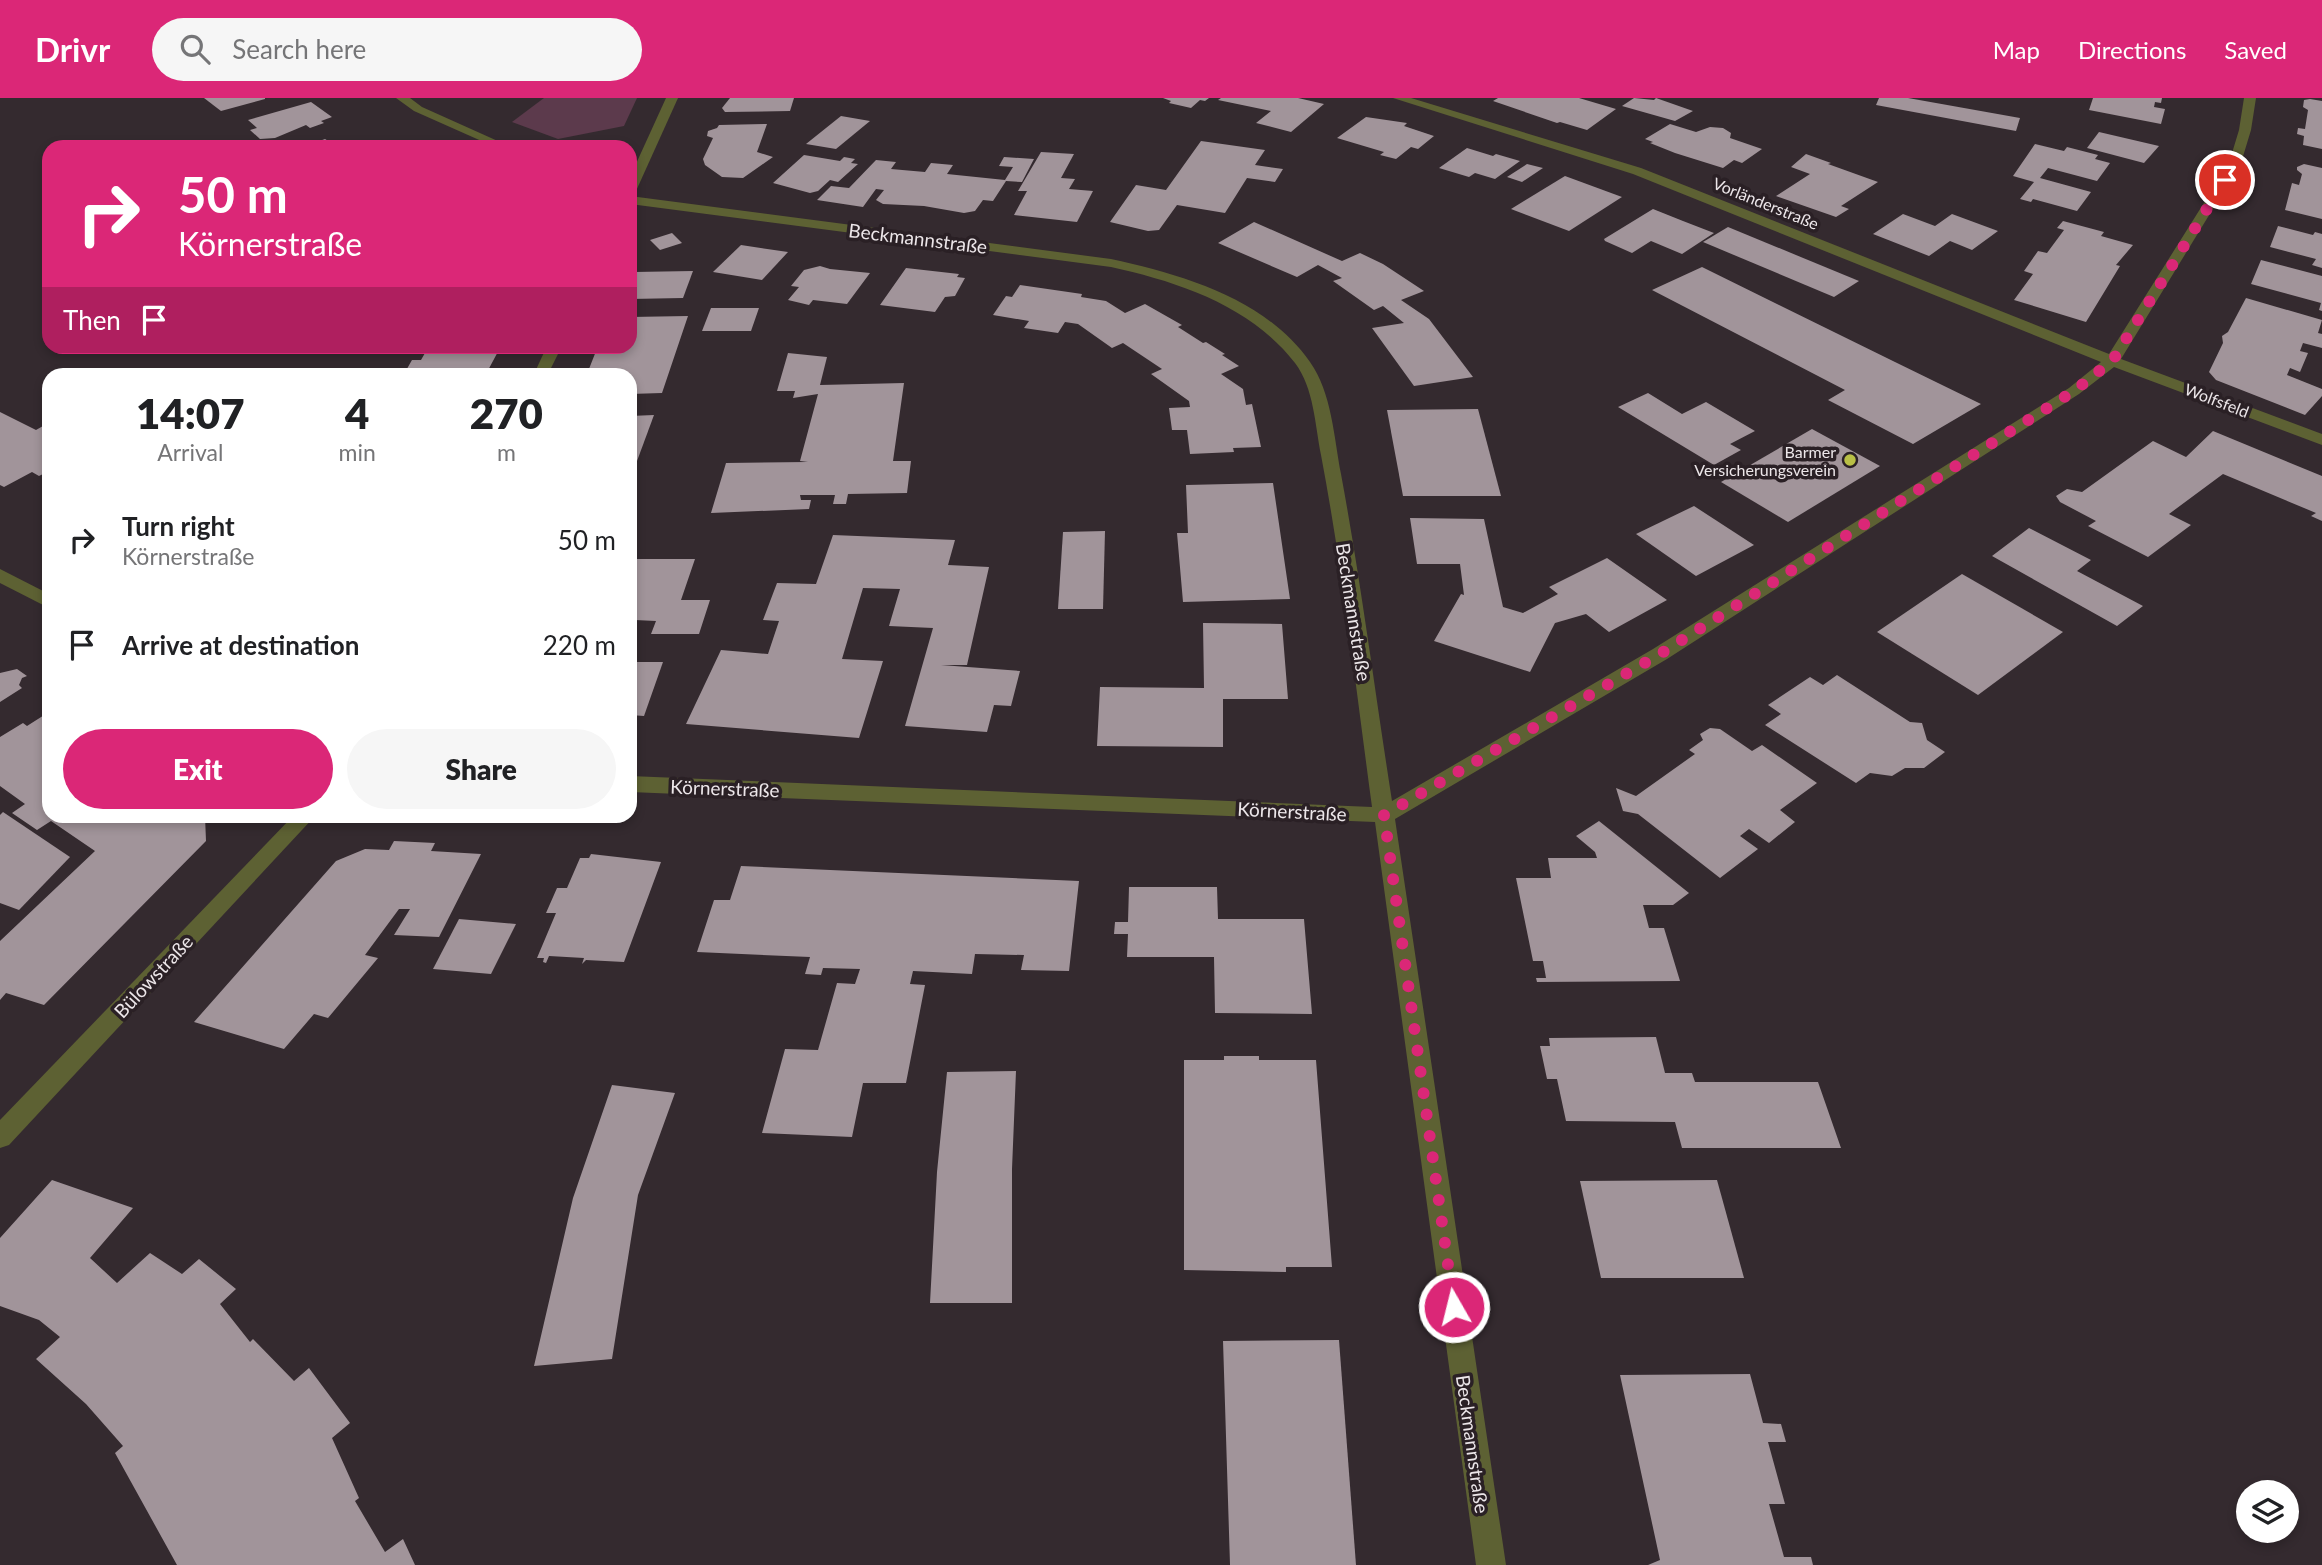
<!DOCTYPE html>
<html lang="en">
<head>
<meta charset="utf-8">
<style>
	body { margin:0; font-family:Lato,sans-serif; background:#f6f6f6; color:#202124; height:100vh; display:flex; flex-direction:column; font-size:26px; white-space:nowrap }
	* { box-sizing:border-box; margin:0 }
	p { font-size:23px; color:#757577 }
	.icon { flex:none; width:38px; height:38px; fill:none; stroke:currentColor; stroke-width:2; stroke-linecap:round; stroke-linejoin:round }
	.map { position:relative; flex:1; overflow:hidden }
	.sheet { position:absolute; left:42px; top:270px; width:595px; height:455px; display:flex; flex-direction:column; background:#fff; border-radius:21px; box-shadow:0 4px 10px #0003 }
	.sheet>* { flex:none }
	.hud { position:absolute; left:42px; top:42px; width:595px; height:214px; border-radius:21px; box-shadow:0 4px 10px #0003; background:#db2777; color:#fff; overflow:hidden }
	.tools { position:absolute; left:2236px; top:1382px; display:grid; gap:14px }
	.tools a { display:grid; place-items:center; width:63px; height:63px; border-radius:50%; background:#fff; box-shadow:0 4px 10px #0003; font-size:35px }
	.pin { position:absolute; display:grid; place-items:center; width:60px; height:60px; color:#fff; margin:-30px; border:4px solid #fff; border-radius:50%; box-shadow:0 2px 7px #0007 }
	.me { position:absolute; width:77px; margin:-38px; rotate:352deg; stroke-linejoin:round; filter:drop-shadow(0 0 5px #0008) }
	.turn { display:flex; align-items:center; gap:24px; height:147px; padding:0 21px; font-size:32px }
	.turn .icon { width:91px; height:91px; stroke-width:2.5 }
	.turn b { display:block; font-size:49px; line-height:60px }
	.then { display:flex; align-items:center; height:66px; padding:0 21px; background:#0003; gap:14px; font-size:26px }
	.eta { display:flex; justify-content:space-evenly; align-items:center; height:119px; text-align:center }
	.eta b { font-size:42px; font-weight:800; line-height:49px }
	.button { display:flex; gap:14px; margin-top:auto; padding:14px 21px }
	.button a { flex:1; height:80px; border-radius:42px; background:#db2777; color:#fff; font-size:28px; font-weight:800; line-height:80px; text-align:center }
	.button a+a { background:#f6f6f6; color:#202124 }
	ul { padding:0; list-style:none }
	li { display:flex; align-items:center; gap:21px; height:105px; padding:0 21px }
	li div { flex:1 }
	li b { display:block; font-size:26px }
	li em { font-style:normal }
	header { display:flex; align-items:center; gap:42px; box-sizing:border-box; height:98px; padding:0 35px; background:#db2777; color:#fff }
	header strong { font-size:33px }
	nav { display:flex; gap:38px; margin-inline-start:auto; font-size:24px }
	.search { width:490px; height:63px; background:#f6f6f6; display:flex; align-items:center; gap:18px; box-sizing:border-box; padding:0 24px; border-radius:38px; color:#757577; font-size:26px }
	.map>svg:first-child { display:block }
	.green { fill:#5c3a4c }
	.building { fill:#a1949a }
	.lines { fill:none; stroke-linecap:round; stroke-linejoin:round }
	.street { fill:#5d6133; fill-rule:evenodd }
	.route { stroke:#db2777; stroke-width:12; stroke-dasharray:0 21.6 }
	.poi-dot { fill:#b9c046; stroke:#2a2025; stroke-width:2.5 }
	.labels { text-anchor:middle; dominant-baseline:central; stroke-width:7; stroke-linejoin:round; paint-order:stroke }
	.far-street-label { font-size:16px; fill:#ece6e9; stroke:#2a2025 }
	.far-poi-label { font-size:16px; fill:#ece6e9; stroke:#2a2025; text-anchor:end }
	.street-label { font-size:19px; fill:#ece6e9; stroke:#2a2025 }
</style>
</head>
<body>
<header>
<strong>Drivr</strong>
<div class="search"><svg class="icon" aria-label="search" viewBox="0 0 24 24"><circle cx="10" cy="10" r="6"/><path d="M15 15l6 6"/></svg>Search here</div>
<nav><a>Map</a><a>Directions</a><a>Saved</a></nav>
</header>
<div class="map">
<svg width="2322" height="1467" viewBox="0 0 2322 1467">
	<rect width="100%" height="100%" fill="#342a2f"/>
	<polygon class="green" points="544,0 637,0 624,28 558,41 512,24"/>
	<g class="building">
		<polygon points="204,0 265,0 265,1 221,13"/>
		<polygon points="730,0 794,0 790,13 725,14 722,10"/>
		<polygon points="1163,0 1209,0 1205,3 1200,2 1191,10 1169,5 1171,3"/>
		<polygon points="1221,0 1298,0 1324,6 1291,34 1256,25 1271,13 1218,2"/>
		<polygon points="1498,0 1579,0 1616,11 1587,32 1560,24 1557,25 1493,3"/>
		<polygon points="1634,0 1654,2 1656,0 1693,13 1675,23 1622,8"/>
		<polygon points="1879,0 1908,0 2020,20 2016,33 1876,7"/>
		<polygon points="2093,0 2162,0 2161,5 2155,4 2154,9 2165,11 2161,26 2089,12"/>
		<polygon points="2310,1 2322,3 2322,51 2303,47 2304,38 2297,36 2298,30 2305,31 2308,12 2303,9 2304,2"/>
		<polygon points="311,4 332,19 321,23 324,25 310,30 306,27 275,40 260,41 250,32 257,30 248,22"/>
		<polygon points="841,18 870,23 836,51 806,46"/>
		<polygon points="1366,19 1407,25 1404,28 1434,38 1418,51 1411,49 1396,61 1380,57 1384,54 1337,40"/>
		<polygon points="767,26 757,54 773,59 743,80 722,79 705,67 703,61 713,40 707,38 708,33 717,30 719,27"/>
		<polygon points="1670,26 1696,34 1710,29 1723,30 1731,35 1730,40 1762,51 1742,65 1734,62 1723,70 1675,55 1650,45 1653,44 1645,41"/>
		<polygon points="2099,34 2159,48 2144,65 2087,50"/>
		<polygon points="325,41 338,49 303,49"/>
		<polygon points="1201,43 1265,52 1255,67 1283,71 1275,84 1247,80 1225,115 1177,107 1159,132 1148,133 1110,124 1136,87 1166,92"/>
		<polygon points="2035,46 2064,53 2067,49 2098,57 2095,61 2110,65 2097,83 2048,70 2040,80 2091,94 2077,113 2033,101 2031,104 2020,101 2034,84 2013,78"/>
		<polygon points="1467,50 1493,58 1496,56 1520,63 1495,81 1475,75 1469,79 1439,70"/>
		<polygon points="1041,54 1074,56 1061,80 1075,81 1069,91 1093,93 1077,124 1014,117 1027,93 1018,93"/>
		<polygon points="1806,56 1831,65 1828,66 1878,84 1841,108 1849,111 1836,119 1776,98 1810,76 1791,69"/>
		<polygon points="804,57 840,63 844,59 855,61 851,65 858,66 838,84 830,82 818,93 810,95 773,85"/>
		<polygon points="1004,59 1034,61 1022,84 1006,83 993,103 983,102 975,113 964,115 924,108 883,106 876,102 884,92 876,91 863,109 817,102 831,88 849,90 876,62 896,64 891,71 925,74 931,65 953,67 947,76 1005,82 1013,69 999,68"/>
		<polygon points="1527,66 1543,70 1522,84 1507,79"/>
		<polygon points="2304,66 2322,70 2322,121 2285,112 2292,85 2299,87 2302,76 2297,72 2297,69"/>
		<polygon points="1565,78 1622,99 1569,133 1511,111"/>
		<polygon points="1653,111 1683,123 1714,135 1682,156 1651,143 1632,155 1605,143 1604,141"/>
		<polygon points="1903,116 1935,128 1952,116 1998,133 1972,152 1950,143 1929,158 1873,136"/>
		<polygon points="2063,123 2104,134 2101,138 2133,147 2116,167 2120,168 2086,224 2014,202 2033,176 2024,173 2038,153 2047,155 2064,132 2057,130"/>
		<polygon points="1254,124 1342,163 1360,155 1383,166 1424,193 1401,202 1429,221 1473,279 1414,288 1372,230 1404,225 1383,208 1374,212 1333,183 1342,180 1318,167 1297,179 1218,145"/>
		<polygon points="2278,128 2313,137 2315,134 2322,136 2322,170 2312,167 2316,161 2270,149"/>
		<polygon points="1728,129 1859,183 1834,199 1703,144"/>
		<polygon points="672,135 682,145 660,152 650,142"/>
		<polygon points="741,147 788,154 762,182 713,174"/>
		<polygon points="2261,162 2322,178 2322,213 2319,212 2321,205 2251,186"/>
		<polygon points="820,168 830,171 870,175 847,206 813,202 809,207 788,202 799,189 791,188 804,172"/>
		<polygon points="1702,169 1895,264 1981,306 1913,346 1828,302 1845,292 1652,192"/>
		<polygon points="906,170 959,176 957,179 965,180 955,198 945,199 935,214 880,207"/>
		<polygon points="693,173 683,200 630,201 630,184 634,174"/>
		<polygon points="1020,187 1082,196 1081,199 1106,203 1125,215 1145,206 1182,227 1178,229 1203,245 1206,244 1225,256 1222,257 1239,268 1221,276 1243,291 1246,307 1252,306 1261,349 1233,350 1234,354 1190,356 1187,332 1172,332 1169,310 1190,309 1189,303 1151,276 1162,271 1123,245 1112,250 1078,226 1065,224 1058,235 1024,230 1029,223 993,217 1006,198 1012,199"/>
		<polygon points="2246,200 2322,222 2318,235 2322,236 2322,250 2303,245 2300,253 2308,255 2300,274 2290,270 2287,277 2322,291 2322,298 2305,317 2216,282 2209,274 2223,245 2222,238 2228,234"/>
		<polygon points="711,210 759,210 751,233 702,233"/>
		<polygon points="688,218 662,295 630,296 630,276 587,276 598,248 630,248 630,219"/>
		<polygon points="429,248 501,248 486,276 404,276 412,262 421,262"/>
		<polygon points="788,255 827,259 820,287 904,285 893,363 911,363 907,395 848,396 846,406 833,406 835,397 800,397 801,402 811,402 809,411 711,415 726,365 808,364 800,363 818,296 793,300 795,293 777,293"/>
		<polygon points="1648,295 1682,316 1706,304 1755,333 1730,346 1741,352 1714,367 1618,309"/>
		<polygon points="1478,311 1501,398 1403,398 1387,312"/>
		<polygon points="0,314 36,332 43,328 49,331 49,373 39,378 32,374 4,389 0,387"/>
		<polygon points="654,317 630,382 630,318"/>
		<polygon points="1812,331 1880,368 1788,424 1721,384"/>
		<polygon points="2213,333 2322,378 2322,423 2311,418 2316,415 2223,376 2169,416 2191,427 2148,459 2088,428 2096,423 2060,404 2056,398 2067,391 2082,394 2153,343 2186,359"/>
		<polygon points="1273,385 1290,501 1183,504 1177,435 1188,435 1186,387"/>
		<polygon points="1694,408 1754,447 1696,478 1636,436"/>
		<polygon points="1410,420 1484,421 1503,509 1523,515 1558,496 1549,489 1607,460 1667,502 1609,534 1586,516 1555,525 1530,574 1434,543 1461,496 1464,497 1460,466 1417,466"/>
		<polygon points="2029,430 2091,462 2077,473 2143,508 2117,528 1992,458"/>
		<polygon points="1105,433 1103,511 1058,511 1063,434"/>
		<polygon points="833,437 955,442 948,467 989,469 967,567 941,567 1020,573 1011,608 994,607 987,634 905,628 933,530 889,528 900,491 863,490 842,561 883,563 859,640 686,626 721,552 768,556 779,523 763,522 777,485 816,486"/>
		<polygon points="630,461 695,461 681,502 710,502 699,536 651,536 656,523 635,522 630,535"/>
		<polygon points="1962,476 2063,534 1978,597 1877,534"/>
		<polygon points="1203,525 1282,526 1288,601 1223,601 1223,649 1097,648 1100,589 1204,590"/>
		<polygon points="630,564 663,564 644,618 630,617"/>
		<polygon points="17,571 27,578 22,580 19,587 22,590 0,604 0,575"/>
		<polygon points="1837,577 1910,624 1922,625 1927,642 1945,654 1924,670 1905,670 1892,678 1870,675 1856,685 1765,627 1781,616 1768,607 1810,579 1823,587"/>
		<polygon points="49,614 49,718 205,718 206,743 44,907 6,895 0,902 0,843 95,753 51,723 37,732 12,715 25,706 0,688 0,639 23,625 27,628"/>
		<polygon points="1710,630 1720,631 1752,653 1762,647 1817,685 1780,712 1795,724 1769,745 1749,731 1740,738 1758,751 1720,780 1638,716 1623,713 1616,690 1636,698 1695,656 1689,652 1703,642 1700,636"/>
		<polygon points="3,714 70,759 19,812 0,805 0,717"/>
		<polygon points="1599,723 1689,795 1673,807 1643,807 1649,830 1664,830 1680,883 1537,884 1536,880 1546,880 1543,863 1533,863 1516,780 1551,780 1548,760 1597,760 1595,754 1576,738"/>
		<polygon points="394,743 435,745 431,753 481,756 439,839 394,837 410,811 399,811 365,857 378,860 328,920 314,916 284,951 194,924 336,763 365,751 389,752"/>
		<polygon points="591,756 661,764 624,864 586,862 582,866 584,860 549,858 546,865 543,864 544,860 537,860 556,815 546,815 557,790 567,790 580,760 589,760"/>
		<polygon points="741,768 1079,783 1069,873 1021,872 1024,857 975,856 972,876 913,873 910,886 925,887 906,985 863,985 852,1039 762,1035 785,951 818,952 837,885 855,886 860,871 823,870 821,877 805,876 810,859 697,854 714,802 730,802"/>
		<polygon points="1129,789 1217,789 1218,821 1304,821 1312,916 1215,915 1214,859 1127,859 1128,836 1114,836 1115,824 1128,824"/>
		<polygon points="459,821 516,826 491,876 433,871"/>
		<polygon points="1656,939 1665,975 1692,975 1695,984 1818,984 1841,1050 1682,1050 1675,1024 1566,1023 1557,981 1547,981 1540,948 1550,948 1549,940"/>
		<polygon points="1224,958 1259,958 1259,962 1316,962 1332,1169 1286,1169 1286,1174 1184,1172 1184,962 1224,962"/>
		<polygon points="1016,973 1012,1071 1012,1205 930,1205 937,1074 947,974"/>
		<polygon points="612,987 675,995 638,1097 612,1261 534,1268 573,1100"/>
		<polygon points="52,1082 133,1110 90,1160 117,1185 150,1155 182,1176 199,1161 236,1191 220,1206 250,1244 253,1241 294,1283 309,1270 350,1325 332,1340 359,1400 355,1403 385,1454 403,1441 415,1467 177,1467 115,1355 123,1348 86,1306 36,1261 60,1239 39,1222 0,1208 0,1140"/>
		<polygon points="1717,1082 1744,1180 1601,1180 1580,1083"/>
		<polygon points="1339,1242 1356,1467 1230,1467 1223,1243"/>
		<polygon points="1750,1276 1763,1325 1781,1326 1786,1344 1768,1344 1785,1406 1769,1406 1784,1459 1811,1459 1813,1467 1648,1467 1660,1462 1620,1277"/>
	</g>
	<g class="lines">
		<g class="street">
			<polygon points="396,0 410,0 422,9 511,49 495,49 414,13"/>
			<polygon points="666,0 678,0 636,93 630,97 630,79"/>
			<path d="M1393,0h18l230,70 468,186 120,-191 10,-33 5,-32h12l-5,32 -10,33 -120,196 201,75v11l-208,-78 -35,27 -412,265 -272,160 111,746h-30l-101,-743 -745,-30v-16l742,31c-16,-118 -29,-236 -51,-352 -6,-30 -7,-67 -26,-92 -44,-57 -116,-81 -184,-96l-481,-63v-8l481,63c72,16 154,39 199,103 22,31 24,76 31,112 20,108 34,218 51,327l261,-152 416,-261 32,-26 -468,-188z"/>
			<polygon points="547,248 562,248 548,276 534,276"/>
			<polygon points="0,471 49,496 49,510 0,485"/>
			<polygon points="293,718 315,718 9,1047 0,1050 0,1022"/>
		</g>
	</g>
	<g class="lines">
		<polyline class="route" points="1454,1209 1384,717 1660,556 2074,293 2113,262 2225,82"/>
	</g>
	<circle class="poi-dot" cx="1850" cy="362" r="7"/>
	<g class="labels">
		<g class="far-street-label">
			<text transform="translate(1766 105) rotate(22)">Vorländerstraße</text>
			<text transform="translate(2217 302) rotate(21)">Wolfsfeld</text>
		</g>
		<g class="far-poi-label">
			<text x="1836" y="353">Barmer<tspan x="1836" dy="18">Versicherungsverein</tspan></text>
		</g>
		<g class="street-label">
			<text transform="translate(918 140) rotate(7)">Beckmannstraße</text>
			<text transform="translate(1354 514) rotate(81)">Beckmannstraße</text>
			<text transform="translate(725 690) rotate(2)">Körnerstraße</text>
			<text transform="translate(1292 713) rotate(3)">Körnerstraße</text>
			<text transform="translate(153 878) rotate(-47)">Bülowstraße</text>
			<text transform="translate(1473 1346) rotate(82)">Beckmannstraße</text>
		</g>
	</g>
</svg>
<div class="tools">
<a><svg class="icon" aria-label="layers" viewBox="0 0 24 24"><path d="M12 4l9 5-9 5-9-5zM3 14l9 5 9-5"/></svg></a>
</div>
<div class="pin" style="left:2225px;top:82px;background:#d93025"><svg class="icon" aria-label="arrive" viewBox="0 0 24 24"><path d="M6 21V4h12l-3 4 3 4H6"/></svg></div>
<svg class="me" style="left:1454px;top:1209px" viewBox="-20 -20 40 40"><circle r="17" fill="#db2777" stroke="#fff" stroke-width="3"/><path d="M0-11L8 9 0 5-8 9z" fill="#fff"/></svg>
<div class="hud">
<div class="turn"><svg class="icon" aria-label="right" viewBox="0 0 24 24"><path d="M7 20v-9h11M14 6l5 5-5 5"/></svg><div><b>50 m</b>Körnerstraße</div></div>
<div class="then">Then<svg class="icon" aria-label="arrive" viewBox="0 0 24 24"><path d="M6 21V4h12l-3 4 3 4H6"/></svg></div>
</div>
<section class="sheet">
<div class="eta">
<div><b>14:07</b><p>Arrival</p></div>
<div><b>4</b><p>min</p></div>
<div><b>270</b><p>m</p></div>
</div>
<ul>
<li><svg class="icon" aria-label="right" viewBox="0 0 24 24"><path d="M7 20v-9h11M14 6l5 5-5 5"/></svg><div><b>Turn right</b><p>Körnerstraße</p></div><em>50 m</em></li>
<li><svg class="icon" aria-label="arrive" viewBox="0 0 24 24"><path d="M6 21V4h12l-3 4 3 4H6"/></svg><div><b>Arrive at destination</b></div><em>220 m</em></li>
</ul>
<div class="button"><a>Exit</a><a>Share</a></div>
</section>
</div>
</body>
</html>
